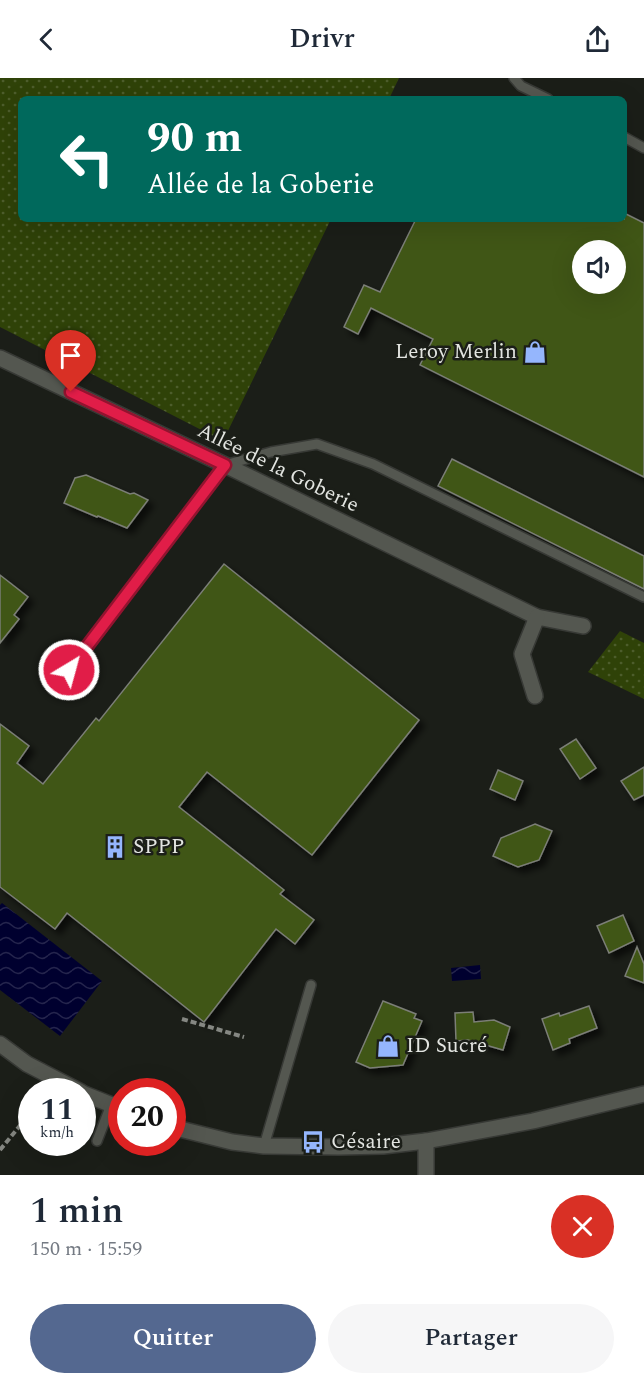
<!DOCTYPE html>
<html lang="fr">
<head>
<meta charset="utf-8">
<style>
	body { margin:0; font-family:Spectral,serif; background:#f6f6f7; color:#1f2937; height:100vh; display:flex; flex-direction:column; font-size:22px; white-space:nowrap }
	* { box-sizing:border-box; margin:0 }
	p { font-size:20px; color:#747a83 }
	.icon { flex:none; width:33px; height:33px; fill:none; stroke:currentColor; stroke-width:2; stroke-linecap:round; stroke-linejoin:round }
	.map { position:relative; height:1097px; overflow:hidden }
	.panel { display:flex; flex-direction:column; background:#fff; flex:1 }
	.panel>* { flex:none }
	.hud { position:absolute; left:18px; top:18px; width:609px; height:126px; border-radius:9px; box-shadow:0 6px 24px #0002; background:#00695c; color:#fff; overflow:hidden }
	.tools { position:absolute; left:572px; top:162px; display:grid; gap:12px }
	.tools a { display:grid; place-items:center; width:54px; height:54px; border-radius:50%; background:#fff; box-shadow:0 6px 24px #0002; font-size:30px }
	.speed { position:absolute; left:18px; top:1000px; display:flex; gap:12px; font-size:30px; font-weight:700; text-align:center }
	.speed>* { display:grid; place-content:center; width:78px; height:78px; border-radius:50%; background:#fff; box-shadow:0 6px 24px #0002; line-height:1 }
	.speed small { font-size:15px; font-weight:400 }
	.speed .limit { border:9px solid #d22; background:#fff; color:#111 }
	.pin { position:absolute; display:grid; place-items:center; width:51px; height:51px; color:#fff; margin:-62px -26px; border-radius:50% 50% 50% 0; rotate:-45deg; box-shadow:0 0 6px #0007 }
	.pin .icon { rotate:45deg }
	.me { position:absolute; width:66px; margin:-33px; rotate:37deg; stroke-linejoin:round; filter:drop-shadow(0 0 4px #0008) }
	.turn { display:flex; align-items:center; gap:21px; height:126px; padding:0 30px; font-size:27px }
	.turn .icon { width:78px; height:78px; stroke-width:2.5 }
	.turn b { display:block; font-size:42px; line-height:51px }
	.round { display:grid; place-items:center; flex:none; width:63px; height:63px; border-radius:32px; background:#f6f6f7 }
	.overview { display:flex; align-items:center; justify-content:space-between; height:102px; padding:0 30px }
	h1 { font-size:36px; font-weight:600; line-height:45px }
	.cta { display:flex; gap:12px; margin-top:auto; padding:12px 30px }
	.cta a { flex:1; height:69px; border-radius:36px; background:#546890; color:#fff; font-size:24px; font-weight:600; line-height:69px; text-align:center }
	.cta a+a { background:#f6f6f7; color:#1f2937 }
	header { display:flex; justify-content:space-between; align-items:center; height:78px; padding:0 30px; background:#fff; font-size:27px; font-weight:600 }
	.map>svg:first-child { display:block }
	.grass { fill:url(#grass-dots) }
	.water { fill:url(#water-waves) }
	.building { fill:#3f5612; stroke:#7b7e77; stroke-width:1.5; fill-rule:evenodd; filter:url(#shadow) }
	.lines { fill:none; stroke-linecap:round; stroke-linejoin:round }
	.service-casing { stroke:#373935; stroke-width:12 }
	.minor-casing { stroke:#373935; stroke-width:18 }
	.path { stroke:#858782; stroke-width:4; stroke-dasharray:6 3; stroke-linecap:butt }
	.service { stroke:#545750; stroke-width:9 }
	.minor { stroke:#545750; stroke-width:15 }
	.route-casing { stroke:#92132f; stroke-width:15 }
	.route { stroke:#e11d48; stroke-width:10 }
	.labels { text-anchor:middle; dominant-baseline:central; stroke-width:5; stroke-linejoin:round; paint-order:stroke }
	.poi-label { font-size:21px; fill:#e3e5e1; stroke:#1b1e18; text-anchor:start }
	.street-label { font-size:21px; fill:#e3e5e1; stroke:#1b1e18 }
</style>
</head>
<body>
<header><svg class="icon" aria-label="back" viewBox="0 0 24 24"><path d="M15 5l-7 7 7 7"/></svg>Drivr<svg class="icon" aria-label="share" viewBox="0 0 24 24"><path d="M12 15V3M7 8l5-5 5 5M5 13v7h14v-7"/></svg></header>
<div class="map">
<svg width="644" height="1097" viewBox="0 0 644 1097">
	<defs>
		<pattern id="grass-dots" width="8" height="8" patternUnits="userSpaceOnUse" patternTransform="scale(1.5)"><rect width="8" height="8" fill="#2f4208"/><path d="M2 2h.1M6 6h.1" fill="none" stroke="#4d5d2c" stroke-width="1.8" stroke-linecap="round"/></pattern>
		<pattern id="water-waves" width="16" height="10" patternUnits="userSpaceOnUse" patternTransform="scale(1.5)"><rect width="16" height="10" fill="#00002f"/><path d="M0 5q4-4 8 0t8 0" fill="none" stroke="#25254d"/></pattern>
		<filter id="shadow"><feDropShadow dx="5.5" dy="5.5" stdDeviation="3" flood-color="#0009"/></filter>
	</defs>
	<rect width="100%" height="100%" fill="#1b1e18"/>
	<g class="grass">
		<polygon points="0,0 399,0 389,21 21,21 21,141 331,141 223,363 0,249"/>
		<polygon points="620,553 644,565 644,621 588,594"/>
	</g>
	<g class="water">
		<polygon points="2,825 102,903 60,958 0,912 0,827"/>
		<polygon points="480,887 481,901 452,903 451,890"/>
	</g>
	<g class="building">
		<path d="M624,135l20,10v254l-224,-112 13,-26 -62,-31 -13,26 -14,-7 20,-42 16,7 36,-73h208zM582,172h33v34h-33z"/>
		<polygon points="452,381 644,478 644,511 438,408"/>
		<polygon points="86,397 130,416 134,415 148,422 127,450 98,438 97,439 64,425 75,400"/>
		<polygon points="224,486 419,642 312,777 207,694 179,729 284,812 280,816 314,842 295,866 276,851 204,944 67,835 55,851 0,809 0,646 29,668 17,685 43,706 96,640 99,643"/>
		<polygon points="0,497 28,519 14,537 19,541 0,565"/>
		<polygon points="576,661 596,690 580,701 560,671"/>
		<polygon points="644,689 644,717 634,722 621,703"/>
		<polygon points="498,692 523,703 515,722 490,711"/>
		<polygon points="535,746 552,753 539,782 518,789 493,778 501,760"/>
		<polygon points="623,837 634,863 609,875 597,848"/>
		<polygon points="637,869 644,886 644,905 625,898"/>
		<polygon points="383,923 416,936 414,940 422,943 403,987 370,990 356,984"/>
		<polygon points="589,928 597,950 569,961 570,965 553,972 542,941 559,935 560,938"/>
		<polygon points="473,934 474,944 494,942 510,949 503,972 468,962 456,963 455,935"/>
	</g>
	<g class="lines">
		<g class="service-casing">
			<g id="service">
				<polyline points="514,0 521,8 548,21"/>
				<polyline points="624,59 644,70"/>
				<polyline points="54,611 225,387 271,374 317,366 373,386 644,519"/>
				<polyline points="97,1063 111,1027"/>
				<polyline points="264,1068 311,907"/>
			</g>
		</g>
		<g class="minor-casing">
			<g id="minor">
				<polyline points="0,280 225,387 537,539 583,548"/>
				<polyline points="535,618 522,576 537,539"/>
				<polyline points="0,966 27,986 81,1014"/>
				<polyline points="82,1015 122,1031"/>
				<polyline points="172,1049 232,1064 264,1068 339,1069 383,1068 426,1063 533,1043 644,1016"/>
				<polyline points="426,1063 426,1097"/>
			</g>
		</g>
		<g class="path">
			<polyline points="182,941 244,959"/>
			<polyline points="0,1072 32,1033"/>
		</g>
		<use href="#service" class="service"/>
		<use href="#minor" class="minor"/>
	</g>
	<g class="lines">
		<g class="route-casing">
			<polyline id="route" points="69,592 225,387 71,314"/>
		</g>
		<use href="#route" class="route"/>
	</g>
	<defs>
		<g id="shop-bare" transform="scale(1.8)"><path d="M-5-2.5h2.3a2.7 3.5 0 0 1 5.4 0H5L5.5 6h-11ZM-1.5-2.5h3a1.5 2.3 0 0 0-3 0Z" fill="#95b6fd" stroke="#1b1e18" stroke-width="2.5" paint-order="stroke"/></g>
		<g id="building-bare" transform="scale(1.8)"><path d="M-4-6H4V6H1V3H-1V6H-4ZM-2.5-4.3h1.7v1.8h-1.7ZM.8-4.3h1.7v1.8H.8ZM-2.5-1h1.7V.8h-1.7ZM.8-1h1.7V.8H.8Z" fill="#95b6fd" stroke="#1b1e18" stroke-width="2.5" paint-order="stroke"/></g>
		<g id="bus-bare" transform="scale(1.8)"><path d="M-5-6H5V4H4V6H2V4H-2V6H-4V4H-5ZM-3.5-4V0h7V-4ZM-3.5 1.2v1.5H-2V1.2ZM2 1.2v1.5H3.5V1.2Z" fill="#95b6fd" stroke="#1b1e18" stroke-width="2.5" paint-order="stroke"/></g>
	</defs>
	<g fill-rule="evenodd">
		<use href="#shop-bare" x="535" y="274"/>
		<use href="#building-bare" x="115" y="769"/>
		<use href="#shop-bare" x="388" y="968"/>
		<use href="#bus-bare" x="313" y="1064"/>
	</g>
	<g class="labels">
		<g class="poi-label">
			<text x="517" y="274" text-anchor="end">Leroy Merlin</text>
			<text x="133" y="769">SPPP</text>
			<text x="406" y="968">ID Sucré</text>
			<text x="331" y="1064">Césaire</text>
		</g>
		<g class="street-label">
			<text transform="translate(278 390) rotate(26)">Allée de la Goberie</text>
		</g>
	</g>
</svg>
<div class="tools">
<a><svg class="icon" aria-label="sound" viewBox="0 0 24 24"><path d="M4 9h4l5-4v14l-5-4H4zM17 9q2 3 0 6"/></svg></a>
</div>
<div class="speed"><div>11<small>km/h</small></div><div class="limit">20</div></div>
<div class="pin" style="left:71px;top:314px;background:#d93025"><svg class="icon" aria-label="arrive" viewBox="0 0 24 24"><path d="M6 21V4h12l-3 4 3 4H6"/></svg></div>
<svg class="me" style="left:69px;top:592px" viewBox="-20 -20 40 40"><circle r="17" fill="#e11d48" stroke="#fff" stroke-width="3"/><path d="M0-11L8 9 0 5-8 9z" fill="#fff"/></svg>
<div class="hud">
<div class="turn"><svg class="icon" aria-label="left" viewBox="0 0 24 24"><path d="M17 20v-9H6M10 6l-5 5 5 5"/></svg><div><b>90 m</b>Allée de la Goberie</div></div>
</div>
</div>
<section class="panel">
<div class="overview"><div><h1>1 min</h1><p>150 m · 15:59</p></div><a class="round" style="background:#d93025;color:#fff"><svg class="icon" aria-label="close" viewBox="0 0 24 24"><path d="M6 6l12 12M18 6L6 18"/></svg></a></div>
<div class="cta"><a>Quitter</a><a>Partager</a></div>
</section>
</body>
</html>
